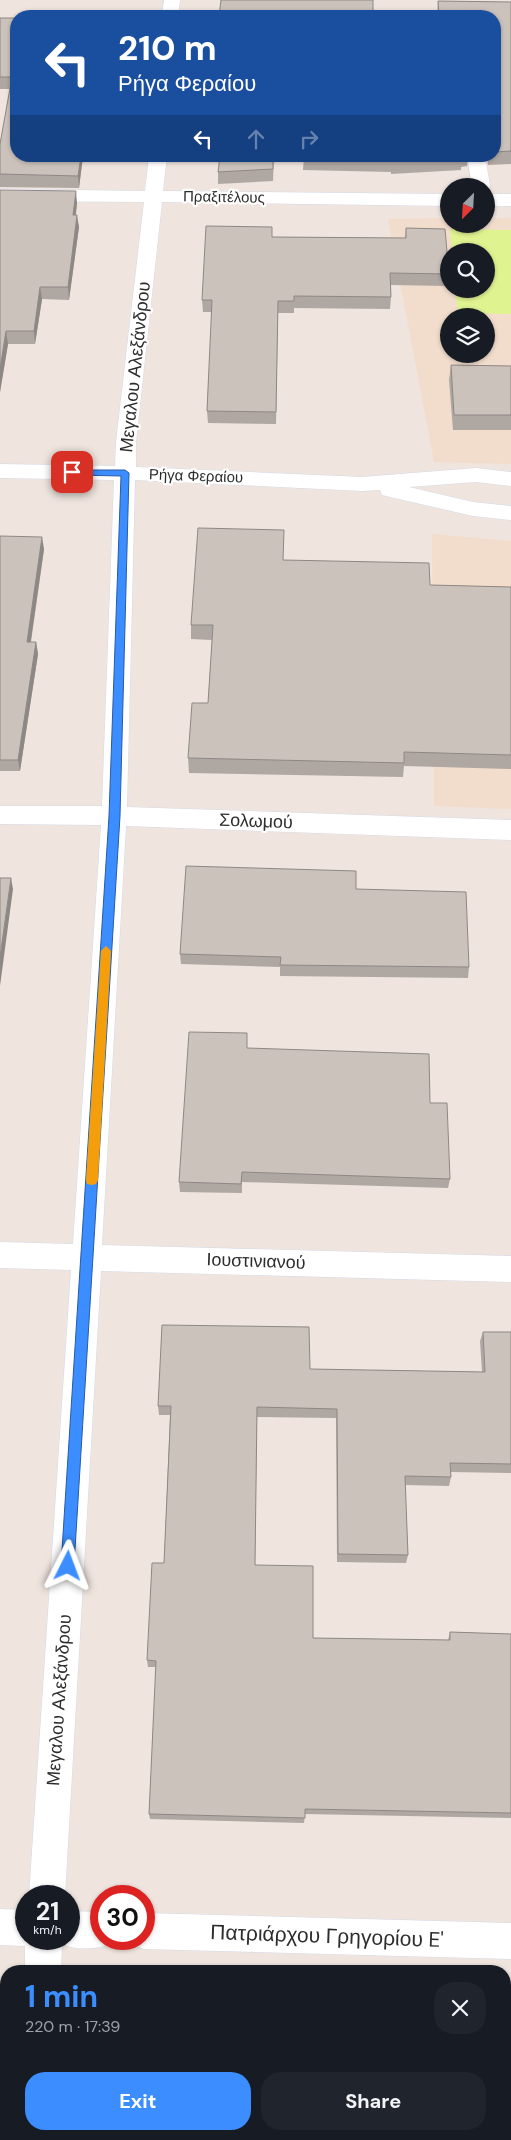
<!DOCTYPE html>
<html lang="en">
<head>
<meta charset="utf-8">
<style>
	body { margin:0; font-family:"DM Sans",sans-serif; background:#20242c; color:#f1f3f6; height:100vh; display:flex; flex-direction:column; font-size:19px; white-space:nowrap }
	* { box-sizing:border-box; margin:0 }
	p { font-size:16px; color:#9ea1a6 }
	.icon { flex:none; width:28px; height:28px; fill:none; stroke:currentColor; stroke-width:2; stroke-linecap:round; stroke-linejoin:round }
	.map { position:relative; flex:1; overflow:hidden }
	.details { position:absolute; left:0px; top:1965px; width:511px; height:175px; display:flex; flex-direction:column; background:#171b24; border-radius:20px 20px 0 0; box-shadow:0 1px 4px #0004 }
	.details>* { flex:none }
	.top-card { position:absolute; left:10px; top:10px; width:491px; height:152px; border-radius:20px; box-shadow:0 1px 4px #0004; background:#1a4fa0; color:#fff; overflow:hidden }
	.needle { width:32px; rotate:204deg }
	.buttons { position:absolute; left:440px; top:178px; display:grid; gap:10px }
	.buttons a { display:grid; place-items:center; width:55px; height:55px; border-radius:50%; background:#171b24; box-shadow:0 1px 4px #0004; font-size:25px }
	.speed { position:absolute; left:15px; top:1885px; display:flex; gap:10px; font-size:25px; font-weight:700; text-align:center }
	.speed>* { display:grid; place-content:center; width:65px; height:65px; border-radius:50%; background:#171b24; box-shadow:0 1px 4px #0004; line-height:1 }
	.speed small { font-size:12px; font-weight:400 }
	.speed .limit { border:8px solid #d22; background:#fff; color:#111 }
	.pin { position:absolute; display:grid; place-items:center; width:42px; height:42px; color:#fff; margin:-21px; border-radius:10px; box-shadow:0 2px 8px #0006 }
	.me { position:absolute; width:55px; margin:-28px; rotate:3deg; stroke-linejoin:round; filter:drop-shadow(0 0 4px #0008) }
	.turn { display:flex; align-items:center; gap:18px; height:105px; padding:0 25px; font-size:22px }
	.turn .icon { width:65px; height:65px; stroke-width:2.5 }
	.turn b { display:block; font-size:35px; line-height:42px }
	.lanes { display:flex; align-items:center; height:48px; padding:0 25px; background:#0003; justify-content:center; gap:25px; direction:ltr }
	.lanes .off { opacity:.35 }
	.round { display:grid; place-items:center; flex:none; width:52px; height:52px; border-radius:20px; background:#20242c }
	.summary { display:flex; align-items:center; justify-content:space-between; height:85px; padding:0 25px }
	h1 { font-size:30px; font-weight:700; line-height:38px; color:#3c8dff }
	.action { display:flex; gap:10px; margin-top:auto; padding:10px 25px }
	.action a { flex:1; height:58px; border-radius:20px; background:#3c8dff; color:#fff; font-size:20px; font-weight:700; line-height:58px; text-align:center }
	.action a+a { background:#20242c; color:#f1f3f6 }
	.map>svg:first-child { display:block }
	.education { fill:#f2ddcc; fill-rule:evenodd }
	.pitch { fill:#e0f391 }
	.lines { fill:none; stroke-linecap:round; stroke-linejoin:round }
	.minor-casing { stroke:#d3dbe7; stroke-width:1 }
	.minor { fill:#fff; fill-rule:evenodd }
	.wall { fill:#afa7a2 }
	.shaded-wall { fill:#8e8884 }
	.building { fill:#cbc2bc; stroke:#8e8884 }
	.route { fill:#3c8dff; stroke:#275ca6 }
	.slow { fill:#f59e0b }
	.labels { text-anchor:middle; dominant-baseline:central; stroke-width:4.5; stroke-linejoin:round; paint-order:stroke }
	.far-street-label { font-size:15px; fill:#2d2d2d; stroke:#fff }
	.street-label { font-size:18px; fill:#2d2d2d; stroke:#fff }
	.near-street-label { font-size:21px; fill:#2d2d2d; stroke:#fff }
</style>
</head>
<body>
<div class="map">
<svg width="511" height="2140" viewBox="0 0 511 2140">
	<rect width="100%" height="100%" fill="#efe4de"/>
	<g class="education">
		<path d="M449,218v6h37v-6h25v246l-77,-2 -46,-243zM449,251h37v38h-37zM449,316h37v38h-37z"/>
		<polygon points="432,534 511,541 511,809 434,806"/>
	</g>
	<polygon class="pitch" points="450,229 511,230 511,314 458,313 455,289 486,289 486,251 452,251"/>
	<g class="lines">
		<g class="minor-casing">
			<g id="minor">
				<polygon points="164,0 180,0 178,16 162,16"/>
				<polygon points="149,156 167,156 163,191 449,194 449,206 162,202 136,442 136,467 362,477 476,468 511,472 511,486 476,482 409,487 473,502 511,506 511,520 473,516 390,497 382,495 380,490 362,491 135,480 127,807 511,820 511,840 126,826 102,1245 511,1256 511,1282 101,1271 65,1896 29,1896 71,1270 0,1268 0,1242 73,1244 101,825 0,824 0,806 102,806 114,480 0,478 0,464 115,466 116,442 144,202 0,201 0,189 145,191"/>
				<polygon points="467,156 485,156 490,186 487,190 486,186 472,186"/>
				<rect x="486" y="194" width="25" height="12"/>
				<path d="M0,1909l26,1v29h43v-28l32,1v27h15l-2,4c-15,6 -36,8 -52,1l-1,27h-36v-25l-25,-1z"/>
				<polygon points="144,1913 511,1923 511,1959 144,1949 131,1944 129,1939 144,1939"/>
				<polygon points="15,2134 53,2134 52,2140 14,2140"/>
			</g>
		</g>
		<use href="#minor" class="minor"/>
	</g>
	<g class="wall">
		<polygon points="438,1 511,2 511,164 488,165 487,156 495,156 495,16 437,16"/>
		<polygon points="0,18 16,18 16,156 83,156 79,188 0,187 0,144 10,89 0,89"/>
		<polygon points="274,156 273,181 218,184 218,172"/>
		<polygon points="304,156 468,156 467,166 461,167 461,170 391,174 391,172 303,170"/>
		<polygon points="0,190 77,203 76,215 79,227 69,300 42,299 35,344 8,344 0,392"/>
		<polygon points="406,228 449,274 447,286 391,285 391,297 390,309 294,308 294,313 278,313 276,424 208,423 207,411 212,312 203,312 202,300 272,237 405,238"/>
		<polygon points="451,365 511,366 511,430 453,430 449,380"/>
		<polygon points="0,536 44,549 31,642 36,642 38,654 20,771 0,771"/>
		<polygon points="430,585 511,587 511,769 404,766 403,777 189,773 188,758 208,703 212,640 191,639 191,625"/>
		<polygon points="356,889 469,967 468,978 280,976 280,967 181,964 180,954"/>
		<polygon points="430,1103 450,1179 448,1188 242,1182 242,1193 180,1192 179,1182"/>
		<polygon points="483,1332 511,1332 511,1473 451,1472 451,1477 449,1486 405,1485 408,1555 406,1563 337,1562 336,1418 257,1417 255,1565 313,1638 448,1640 450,1632 511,1634 511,1818 305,1814 304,1823 150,1819 149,1814 156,1667 148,1667 147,1660 164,1563 170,1415 159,1415 158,1406 310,1369 482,1372 480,1341"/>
	</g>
	<g class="shaded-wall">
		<polygon points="81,156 83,156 79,188 78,176"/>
		<polygon points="76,191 77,203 74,227 73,215"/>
		<polygon points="77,215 79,227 69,300 68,287"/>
		<polygon points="40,287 42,299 35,344 34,331"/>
		<polygon points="6,331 8,344 0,392 0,369"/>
		<polygon points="42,537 44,549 29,653 27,642"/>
		<polygon points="36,642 38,654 20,771 18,760"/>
		<polygon points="11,878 13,889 0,986 0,957"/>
	</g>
	<g class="building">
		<polygon points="221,0 373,0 373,16 219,16"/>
		<polygon points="438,1 511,2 511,151 495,152 495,16 439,16"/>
		<polygon points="0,18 16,18 16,156 81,156 78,176 0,174 0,144 12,77 0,77"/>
		<polygon points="220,156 273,156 273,169 218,172"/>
		<polygon points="304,156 462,156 462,157 392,161 392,159 304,157"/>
		<polygon points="0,190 76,191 73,215 77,215 68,287 40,287 34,331 6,331 0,369"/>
		<polygon points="206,226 272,227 272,237 406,238 406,228 445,229 449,274 390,273 391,297 294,296 294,301 278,301 276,412 207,411 212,300 202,300"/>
		<polygon points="451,365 511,366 511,415 454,415"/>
		<polygon points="198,528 284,530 283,560 429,563 430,585 511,587 511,755 404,752 404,763 188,758 192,703 208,703 213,625 191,625"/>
		<polygon points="0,536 42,537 27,642 36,642 18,760 0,760"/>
		<polygon points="186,866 356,871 356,889 466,892 469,967 280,965 281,957 180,954"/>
		<polygon points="0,878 11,878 0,957"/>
		<polygon points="189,1032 247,1033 247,1048 429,1054 430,1103 447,1103 450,1179 242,1172 241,1184 179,1182"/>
		<polygon points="162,1325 309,1327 310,1369 485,1372 483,1332 511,1332 511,1464 450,1463 451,1477 405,1476 408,1555 338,1554 337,1409 257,1407 255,1565 313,1566 313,1638 450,1640 450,1632 511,1634 511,1813 305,1809 305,1818 149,1814 156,1661 147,1660 152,1563 164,1563 171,1406 158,1406"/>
		<rect x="161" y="2134" width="135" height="6"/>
	</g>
	<polygon class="route" points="68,470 125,470 129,473 120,816 74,1566 72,1571 68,1573 63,1571 61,1566 109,816 121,476 72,475 67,472"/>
	<polygon class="slow" points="106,946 111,951 98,1180 96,1184 92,1185 87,1184 86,1180 101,951"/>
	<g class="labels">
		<g class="far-street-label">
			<text transform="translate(224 197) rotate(1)">Πραξιτέλους</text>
			<text transform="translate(196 476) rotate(2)">Ρήγα Φεραίου</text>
		</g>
		<g class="street-label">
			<text transform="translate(135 367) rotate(-84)">Μεγαλου Αλεξάνδρου</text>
			<text transform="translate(256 821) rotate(2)">Σολωμού</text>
			<text transform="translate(256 1261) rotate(2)">Ιουστινιανού</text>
			<text transform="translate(59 1700) rotate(-86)">Μεγαλου Αλεξάνδρου</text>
		</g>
		<g class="near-street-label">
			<text transform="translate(327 1936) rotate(2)">Πατριάρχου Γρηγορίου E'</text>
		</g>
	</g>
</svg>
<div class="buttons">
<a><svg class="needle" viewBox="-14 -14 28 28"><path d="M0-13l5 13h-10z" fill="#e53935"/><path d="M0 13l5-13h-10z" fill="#9ea1a6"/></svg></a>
<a><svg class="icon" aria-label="search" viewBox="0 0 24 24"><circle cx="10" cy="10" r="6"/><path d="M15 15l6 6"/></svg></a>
<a><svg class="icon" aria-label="layers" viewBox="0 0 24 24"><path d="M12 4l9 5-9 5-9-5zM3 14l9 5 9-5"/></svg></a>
</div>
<div class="speed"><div>21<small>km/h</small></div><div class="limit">30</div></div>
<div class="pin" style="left:72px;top:472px;background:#d93025"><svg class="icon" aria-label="arrive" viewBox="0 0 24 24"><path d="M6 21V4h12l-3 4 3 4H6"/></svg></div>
<svg class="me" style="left:68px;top:1566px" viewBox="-20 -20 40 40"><path d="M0-17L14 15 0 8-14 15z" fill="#3c8dff" stroke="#fff" stroke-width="4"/></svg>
<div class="top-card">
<div class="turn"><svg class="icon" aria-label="left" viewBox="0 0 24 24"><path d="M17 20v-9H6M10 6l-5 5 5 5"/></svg><div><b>210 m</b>Ρήγα Φεραίου</div></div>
<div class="lanes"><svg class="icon" aria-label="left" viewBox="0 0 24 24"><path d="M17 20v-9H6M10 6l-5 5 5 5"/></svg><svg class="icon off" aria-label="ahead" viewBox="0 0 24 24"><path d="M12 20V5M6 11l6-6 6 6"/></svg><svg class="icon off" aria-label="right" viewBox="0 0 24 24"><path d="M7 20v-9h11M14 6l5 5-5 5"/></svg></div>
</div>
<section class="details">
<div class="summary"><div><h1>1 min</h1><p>220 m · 17:39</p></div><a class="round"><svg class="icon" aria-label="close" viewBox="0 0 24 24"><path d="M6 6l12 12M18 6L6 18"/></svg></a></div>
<div class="action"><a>Exit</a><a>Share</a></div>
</section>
</div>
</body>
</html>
